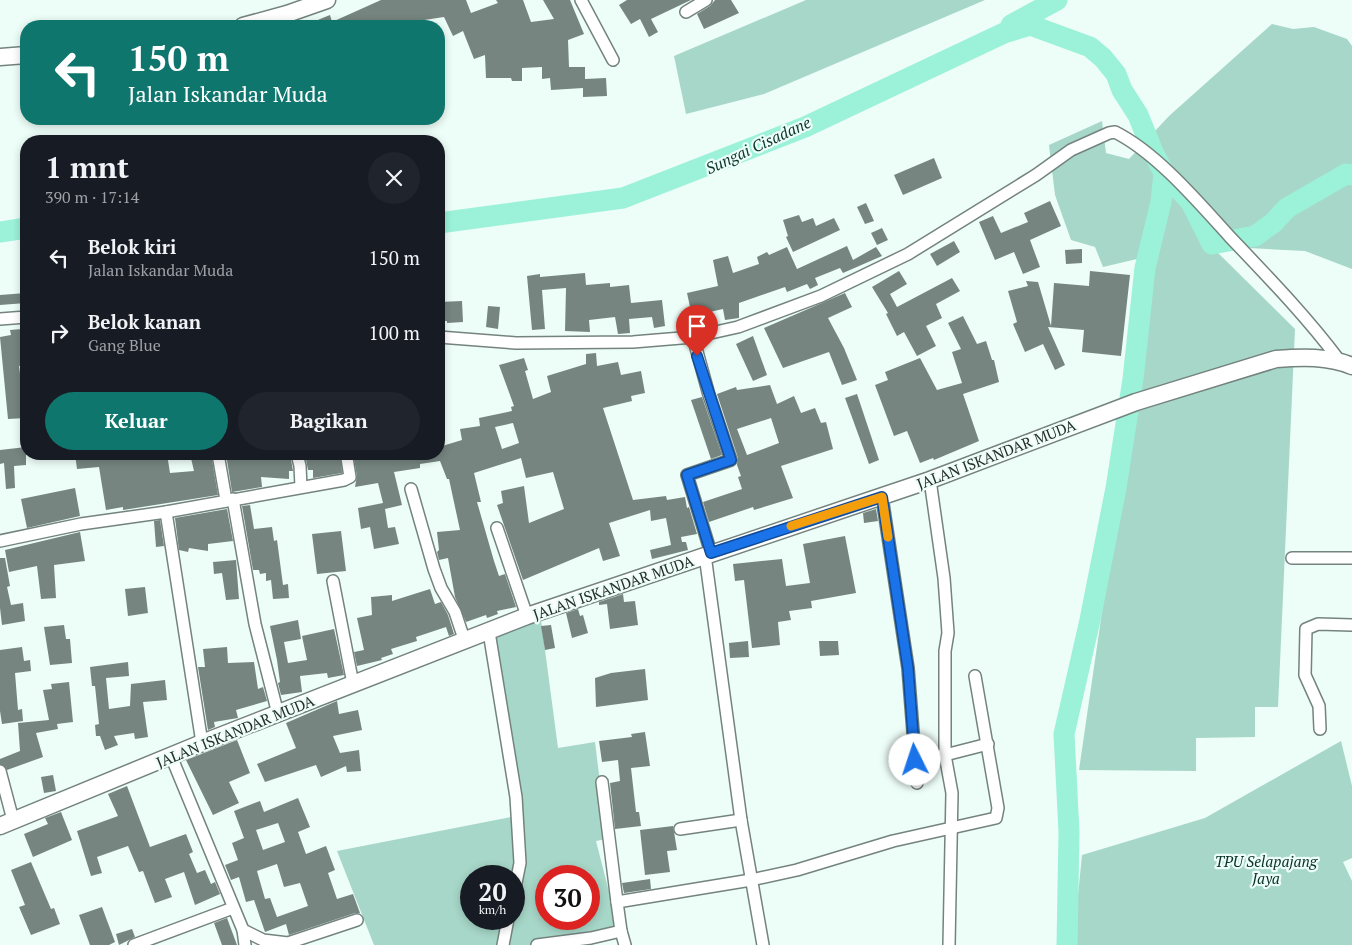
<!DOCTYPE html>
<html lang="id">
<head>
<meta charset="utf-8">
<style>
	body { margin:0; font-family:"PT Serif",serif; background:#20242c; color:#f1f3f6; height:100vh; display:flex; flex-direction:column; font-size:19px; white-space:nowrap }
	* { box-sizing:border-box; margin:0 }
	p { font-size:16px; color:#9ea1a6 }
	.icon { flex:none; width:28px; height:28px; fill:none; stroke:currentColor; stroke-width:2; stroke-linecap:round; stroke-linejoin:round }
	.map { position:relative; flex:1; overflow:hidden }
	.sheet { position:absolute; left:20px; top:135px; width:425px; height:325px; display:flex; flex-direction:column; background:#171b24; border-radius:20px; box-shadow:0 2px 8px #0003 }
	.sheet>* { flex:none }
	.banner { position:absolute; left:20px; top:20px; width:425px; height:105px; border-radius:20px; box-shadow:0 2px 8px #0003; background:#0f766e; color:#fff; overflow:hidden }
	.speed { position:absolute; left:460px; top:865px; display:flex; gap:10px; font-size:25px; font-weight:700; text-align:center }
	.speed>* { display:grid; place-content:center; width:65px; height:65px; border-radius:50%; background:#171b24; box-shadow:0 2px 8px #0003; line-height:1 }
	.speed small { font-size:12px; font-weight:400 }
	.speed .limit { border:8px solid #d22; background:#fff; color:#111 }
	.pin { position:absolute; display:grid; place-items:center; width:42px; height:42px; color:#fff; margin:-51px -21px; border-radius:50% 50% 50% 0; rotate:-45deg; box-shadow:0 0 5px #0007 }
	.pin .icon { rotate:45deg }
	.me { position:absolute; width:55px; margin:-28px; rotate:356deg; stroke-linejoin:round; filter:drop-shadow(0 0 4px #0008) }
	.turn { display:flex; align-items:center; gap:18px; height:105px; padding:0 25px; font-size:22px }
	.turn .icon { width:65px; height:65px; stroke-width:2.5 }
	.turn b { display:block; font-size:35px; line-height:42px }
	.round { display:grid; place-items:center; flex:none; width:52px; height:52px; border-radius:26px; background:#20242c }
	.summary { display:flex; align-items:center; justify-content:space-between; height:85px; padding:0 25px }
	h1 { font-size:30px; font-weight:700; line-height:38px }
	.cta { display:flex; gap:10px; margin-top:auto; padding:10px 25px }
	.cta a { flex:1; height:58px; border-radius:30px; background:#0f766e; color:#fff; font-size:20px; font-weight:700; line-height:58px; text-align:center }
	.cta a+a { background:#20242c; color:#f1f3f6 }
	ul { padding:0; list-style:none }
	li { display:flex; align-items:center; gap:15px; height:75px; padding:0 25px }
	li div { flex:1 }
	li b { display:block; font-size:19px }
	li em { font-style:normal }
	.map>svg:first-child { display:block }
	.green { fill:#a7d7c8; fill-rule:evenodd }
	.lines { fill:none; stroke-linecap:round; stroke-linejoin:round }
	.river { stroke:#9cf2d9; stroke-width:21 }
	.building { fill:#768580; fill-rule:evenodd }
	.street-casing { stroke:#74837e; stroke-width:14 }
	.secondary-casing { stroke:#74837e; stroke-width:19 }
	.street { stroke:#fff; stroke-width:11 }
	.secondary { stroke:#fff; stroke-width:16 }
	.route-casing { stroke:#114b97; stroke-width:12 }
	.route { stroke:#1a73e8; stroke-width:9 }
	.slow { stroke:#f59e0b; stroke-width:9 }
	.labels { text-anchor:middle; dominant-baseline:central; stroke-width:4.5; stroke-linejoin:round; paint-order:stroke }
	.street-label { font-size:15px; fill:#252c2a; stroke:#edfdf8 }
	.park-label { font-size:15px; font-style:italic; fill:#083128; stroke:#edfdf8 }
	.water-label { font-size:16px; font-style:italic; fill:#0c352b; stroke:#edfdf8 }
</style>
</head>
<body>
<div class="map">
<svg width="1352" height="945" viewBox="0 0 1352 945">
	<rect width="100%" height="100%" fill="#edfdf8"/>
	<g class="green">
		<polygon points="806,0 985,0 764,94 686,114 674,56"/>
		<polygon points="1272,24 1293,29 1314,27 1347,39 1352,46 1352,269 1305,251 1211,246 1295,329 1278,707 1255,707 1255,737 1196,738 1196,771 1079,770 1154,255 1103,267 1095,247 1071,240 1055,195 1049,145 1102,121 1106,153 1129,159 1169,116"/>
		<path d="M541,620l17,128 37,-6 12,97 -11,2 23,90 -87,14h-158l-37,-94 179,-35 -27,-178zM471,876h43v43h-43zM546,876h43v43h-43z"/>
		<polygon points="1341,741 1352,786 1352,858 1343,862 1352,881 1352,945 1073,945 1082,855 1205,818"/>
	</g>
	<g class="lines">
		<g class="river">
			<polyline points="1011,25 1057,0"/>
			<polyline points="439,223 623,198 805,127 1004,33 1030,25 1090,47 1103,58 1116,74 1122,90 1138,115 1153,152 1164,173 1191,202 1212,244 1255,236 1273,223 1287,208 1346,174 1352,175"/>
			<polyline points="0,232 26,228"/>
			<polyline points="1067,945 1069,832 1064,734 1090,620 1116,488 1133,379 1145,268 1161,202 1164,173"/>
		</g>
	</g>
	<g class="building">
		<polygon points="381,0 466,0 471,13 498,3 496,0 523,0 531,22 554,19 543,0 570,0 584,34 568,40 569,67 585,67 585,79 606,78 607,96 583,97 583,88 551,90 550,78 542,79 542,67 522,68 522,81 512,81 511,78 486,78 485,55 474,59 463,31 453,36 444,17 411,22 412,26 303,26 330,15 332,22"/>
		<polygon points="627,0 691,0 651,19 658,32 649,37 640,19 631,24 619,5"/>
		<polygon points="731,0 739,13 704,29 697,14 710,6 715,0"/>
		<polygon points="934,158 942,178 903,195 894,175"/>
		<polygon points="1050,201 1061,226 1030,240 1040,267 1023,274 1014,252 995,260 979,222 993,216 1001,233 1028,222 1024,213"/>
		<polygon points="866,203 874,221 865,224 857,207"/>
		<polygon points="799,215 802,222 813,218 816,226 834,218 840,230 793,252 786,237 788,236 783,220"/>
		<polygon points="882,228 888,240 877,245 871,233"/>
		<polygon points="954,241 960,252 937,266 930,254"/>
		<polygon points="847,246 853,260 876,247 882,256 843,273 840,268 815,278 818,285 810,289 807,284 787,292 785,287 739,303 739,318 725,320 723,309 692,316 687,293 718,286 713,260 728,256 733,273 759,264 757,257 767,252 769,255 787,247 797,269"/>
		<polygon points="1082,249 1082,263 1066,264 1065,250"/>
		<polygon points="899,271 907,284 890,294 897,307 952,278 960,291 936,304 942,318 926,326 936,346 917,356 904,332 897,336 886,314 888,313 872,287"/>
		<polygon points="1090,271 1130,275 1121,356 1082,352 1084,330 1048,327 1065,365 1055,370 1043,344 1025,352 1013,324 1017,322 1008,291 1028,286 1026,281 1038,282 1051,326 1054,283 1089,286"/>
		<polygon points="585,273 586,285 610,283 610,287 629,285 631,303 662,300 665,326 654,328 652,317 629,319 630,333 618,334 615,317 589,320 590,332 565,331 566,288 542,290 545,329 532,330 527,276 540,274 540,277"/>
		<polygon points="26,293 26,303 0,305 0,295"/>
		<polygon points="845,293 852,307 828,318 844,348 857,380 842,385 829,352 783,368 764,328"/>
		<polygon points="462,301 463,322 447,323 447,321 439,321 439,302"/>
		<polygon points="488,306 500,307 498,329 486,327"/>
		<polygon points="963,316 977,344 986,341 992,360 994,360 999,382 963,394 979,441 934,460 933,458 920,463 907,431 894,436 875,385 888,380 885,372 920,358 937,390 962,383 952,352 961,349 948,323"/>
		<polygon points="22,329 26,365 19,366 26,418 8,419 0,337 11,335 10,330"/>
		<polygon points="753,336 767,375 753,381 736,344"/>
		<path d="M596,353l1,13 21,-4 3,13 20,-4 4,22 -14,3 1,5 -29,7 30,92 33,-4 1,4 18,-3 2,11 2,-1 8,27 -16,3 1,5h4l2,8 -36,9 -2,-9 21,-5 -5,-27 -15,3 -1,-11 -41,13 11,33 -17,5 -4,-13 -76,32 -26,-75 6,-2 -2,-12 23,-5 5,37 35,-14 -11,-37 -27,6 -5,-20 -47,15 7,29h-4l17,59 5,15 6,-2 11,33 -19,4 1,3 -11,4 -1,-3 -20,7 -11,-25 -7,-39 -9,2 -2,-8 2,-2 -2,-18 23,-2 -11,-51h-2l-7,-18 -20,3v4l-26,4 8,33 -17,4 3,19 7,-1 4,17 -25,5 -4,-22 -9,2 -3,-21 25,-5 -5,-20 -23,4 2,-11 -4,-22h86v-7l23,-7 -2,-11 20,-3 -1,-8 33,-7 -1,-4 3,-1 -15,-41 25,-7 4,12 -3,1 8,28 18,-7 -4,-16 39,-12v-10zM513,423l6,20 -17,6 -7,-22z"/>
		<path d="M770,385l7,19 17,-8 7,17 14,-5 6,15 5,-1 7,27 -52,17 12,32 -39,12 -1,-3 -44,15 -6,-20 39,-13 -4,-12 3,-1 -4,-11 1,-7 -21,-64 19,-7 1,3zM771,418l8,25 -32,12 -10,-26z"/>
		<polygon points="857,394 879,460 869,464 845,398"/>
		<polygon points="702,397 722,455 711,459 691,400"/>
		<polygon points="26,447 26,465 14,466 15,488 6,489 4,463 0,464 0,450"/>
		<polygon points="75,454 167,454 170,473 194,471 190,454 211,454 218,495 123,510 123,507 106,510 99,467 77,469"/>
		<polygon points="226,454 290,454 293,471 289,471 289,479 261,477 262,487 232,492"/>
		<polygon points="305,454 341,454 342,473 313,478 313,470 308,470"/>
		<polygon points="75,488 80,516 27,528 21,499"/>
		<polygon points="250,505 254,529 272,527 274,541 277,540 283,585 288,584 289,598 273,599 271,580 266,581 266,573 260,574 259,570 253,570 242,506"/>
		<polygon points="227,509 233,541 208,544 208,551 189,548 188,552 179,550 175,518"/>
		<polygon points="876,509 878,521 864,523 863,513"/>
		<polygon points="160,520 164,546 156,547 154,521"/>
		<polygon points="341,531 346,571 317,574 312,534"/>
		<polygon points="80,532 85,561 54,565 56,598 41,599 37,566 9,572 5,550"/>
		<polygon points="845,536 856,593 811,601 812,608 789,611 791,620 778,622 780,645 752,648 744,580 735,581 733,564 782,559 786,586 810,583 803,544"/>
		<polygon points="0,558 5,558 10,586 7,587 11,605 23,603 25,621 2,625 0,608"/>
		<polygon points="236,560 239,599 226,600 222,573 214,574 213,562"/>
		<polygon points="145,587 148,613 128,616 125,589"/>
		<polygon points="430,589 435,604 441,602 448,615 454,634 449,636 446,627 416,637 417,641 391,649 393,654 381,658 382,660 357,666 354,652 364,650 357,618 372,615 371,597 392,595 392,601"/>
		<polygon points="623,594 624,602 635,601 638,625 610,629 607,604 599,605 599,602"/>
		<polygon points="578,609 580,616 583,615 588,633 572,638 566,613"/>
		<polygon points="298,620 301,639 284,642 288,663 307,660 302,636 334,629 344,675 328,678 327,673 300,676 302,692 281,695 278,683 280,682 277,660 270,626"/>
		<polygon points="64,625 66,639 70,639 72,663 50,665 44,627"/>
		<polygon points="551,625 555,648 545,650 541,626"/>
		<polygon points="748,641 749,657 730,658 729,643"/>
		<polygon points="819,641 838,641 839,655 820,656"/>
		<polygon points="22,647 24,661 30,660 31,671 15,673 18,710 22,709 23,721 2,724 0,711 0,650"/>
		<polygon points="227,647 228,663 254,662 258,689 263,687 267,701 236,710 238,718 214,722 215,727 208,730 198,667 205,667 203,649"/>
		<polygon points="128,662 129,676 106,678 109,709 130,706 131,684 165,680 167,700 143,702 148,737 135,739 134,733 114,736 118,745 105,750 100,736 96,736 95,725 99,724 95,686 92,686 90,667"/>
		<polygon points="645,669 648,700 596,707 595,678 611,673"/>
		<polygon points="69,682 73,722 57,724 58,729 36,733 43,757 7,770 0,764 0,759 20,751 18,723 49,720 43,690 52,689 51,684"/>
		<polygon points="337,701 339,714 358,710 362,730 333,736 340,753 359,750 361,771 347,772 346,766 321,777 316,765 265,782 257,764 296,748 286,723"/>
		<polygon points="645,732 650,766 631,768 636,812 639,812 641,826 615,829 610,783 620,781 618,760 602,762 599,741 632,737 631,734"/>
		<polygon points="237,740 250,773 229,782 239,803 213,815 186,760"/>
		<polygon points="53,775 56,791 44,793 41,777"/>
		<polygon points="127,786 150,847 186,834 193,852 189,854 197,873 205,870 211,884 215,882 220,894 195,905 184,872 165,879 172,897 155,903 143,871 139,872 128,846 97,857 102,873 91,876 77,831 118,816 108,794"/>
		<path d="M298,798l12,29 -12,5 8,22 20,-8 9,24 -7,3 9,26 16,-5 7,19h-5l-66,22 -3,-11 -21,8 -11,-32 -8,2 -7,-25 -8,3 -6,-15 13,-5 -6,-17 12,-5 -10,-27 26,-10 4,11zM278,823l7,19 -22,8 -7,-20zM277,864l7,23 16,-4 8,23 -31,11 -7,-19 -5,1 -8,-28z"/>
		<polygon points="61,812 72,840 33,857 24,834 48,824 45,818"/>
		<polygon points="673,826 677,850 667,851 670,872 645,875 640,830"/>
		<polygon points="31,862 51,909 54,908 60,924 31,935 19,907 25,905 11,870"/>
		<polygon points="650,879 651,889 624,893 622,883"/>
		<polygon points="102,907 115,942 109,945 90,945 79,915"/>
		<polygon points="227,918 237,945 222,945 214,923"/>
		<polygon points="132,929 135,937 119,945 116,934"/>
	</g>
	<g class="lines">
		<g class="street-casing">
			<g id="street">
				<polyline points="581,0 613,60"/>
				<polyline points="686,12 706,0"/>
				<polyline points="0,319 26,317"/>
				<path d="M439,337l77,6 117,-1 60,-5 45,-10 83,-31 87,-42 128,-79 35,-25 38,-17 6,-1c42,21 84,71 115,105 38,40 76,79 109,123"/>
				<polyline points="693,337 709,395 731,460 687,475 711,553"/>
				<polyline points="218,454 226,500"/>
				<polyline points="297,454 300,466 301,487"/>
				<polyline points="930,480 944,578 948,633 945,651 945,755 952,793 949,945"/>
				<polyline points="411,489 434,569 441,588 455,612 464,639"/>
				<polyline points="882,497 908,668 917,783"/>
				<polyline points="233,499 255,624 278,714"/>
				<polyline points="166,512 202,743"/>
				<polyline points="497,528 527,616"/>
				<polyline points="0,541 81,524 166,512 344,480 350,477 347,458"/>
				<polyline points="705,555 741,820 763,945"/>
				<polyline points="1292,558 1352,558"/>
				<polyline points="333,581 353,684"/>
				<polyline points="489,632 516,797 520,863 514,893"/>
				<polyline points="1320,729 1319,706 1305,675 1306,629 1318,624 1352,625"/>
				<polyline points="171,756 243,930 245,945"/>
				<polyline points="915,760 945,755 988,744"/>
				<polyline points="0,771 13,820"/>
				<polyline points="602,782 617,902"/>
				<polyline points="680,829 741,820"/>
				<polyline points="243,930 263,940 288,943 357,920"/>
				<polyline points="621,931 625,945"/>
				<polyline points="134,945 233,908"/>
				<polyline points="503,945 508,919"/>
				<polyline points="537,945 591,938 621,931 617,902 751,880 797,870 893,841 996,818 998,808 975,676"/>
			</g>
		</g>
		<g class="secondary-casing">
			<g id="secondary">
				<polyline points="243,26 287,14 327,0"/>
				<polyline points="0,57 26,55"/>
				<path d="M0,826l202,-83 325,-127 403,-136 206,-78 140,-43c26,-2 52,-3 76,7"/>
			</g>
		</g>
		<use href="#street" class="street"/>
		<use href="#secondary" class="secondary"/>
	</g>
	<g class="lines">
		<g class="route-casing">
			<polyline id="route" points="697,356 731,460 687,475 711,553 882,497 908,668 915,760"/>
		</g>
		<use href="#route" class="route"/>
		<polyline class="slow" points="791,526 882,497 888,537"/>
	</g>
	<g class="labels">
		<g class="street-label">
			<text transform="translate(996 454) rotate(-21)">JALAN ISKANDAR MUDA</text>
			<text transform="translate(613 587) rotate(-19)">JALAN ISKANDAR MUDA</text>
			<text transform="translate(235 731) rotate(-22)">JALAN ISKANDAR MUDA</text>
		</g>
		<g class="park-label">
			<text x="1266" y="861">TPU Selapajang<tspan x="1266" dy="17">Jaya</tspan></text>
		</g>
		<g class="water-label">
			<text transform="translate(758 145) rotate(-25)">Sungai Cisadane</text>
		</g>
	</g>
</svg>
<div class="speed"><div>20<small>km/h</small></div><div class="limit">30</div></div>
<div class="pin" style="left:697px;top:356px;background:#d93025"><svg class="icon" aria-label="arrive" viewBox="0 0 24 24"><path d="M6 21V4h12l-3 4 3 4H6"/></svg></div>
<svg class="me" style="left:915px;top:760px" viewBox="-20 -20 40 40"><circle r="19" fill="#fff"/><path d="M0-13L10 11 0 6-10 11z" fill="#1a73e8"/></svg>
<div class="banner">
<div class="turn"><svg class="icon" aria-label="left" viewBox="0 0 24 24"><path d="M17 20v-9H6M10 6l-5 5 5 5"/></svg><div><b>150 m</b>Jalan Iskandar Muda</div></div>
</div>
<section class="sheet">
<div class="summary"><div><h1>1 mnt</h1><p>390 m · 17:14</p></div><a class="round"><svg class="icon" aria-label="close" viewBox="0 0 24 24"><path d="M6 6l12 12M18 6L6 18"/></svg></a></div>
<ul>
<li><svg class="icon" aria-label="left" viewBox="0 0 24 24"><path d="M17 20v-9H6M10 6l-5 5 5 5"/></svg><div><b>Belok kiri</b><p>Jalan Iskandar Muda</p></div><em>150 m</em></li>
<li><svg class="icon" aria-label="right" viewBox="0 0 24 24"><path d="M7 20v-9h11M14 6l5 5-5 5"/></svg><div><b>Belok kanan</b><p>Gang Blue</p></div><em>100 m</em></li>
</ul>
<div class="cta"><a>Keluar</a><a>Bagikan</a></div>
</section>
</div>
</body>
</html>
